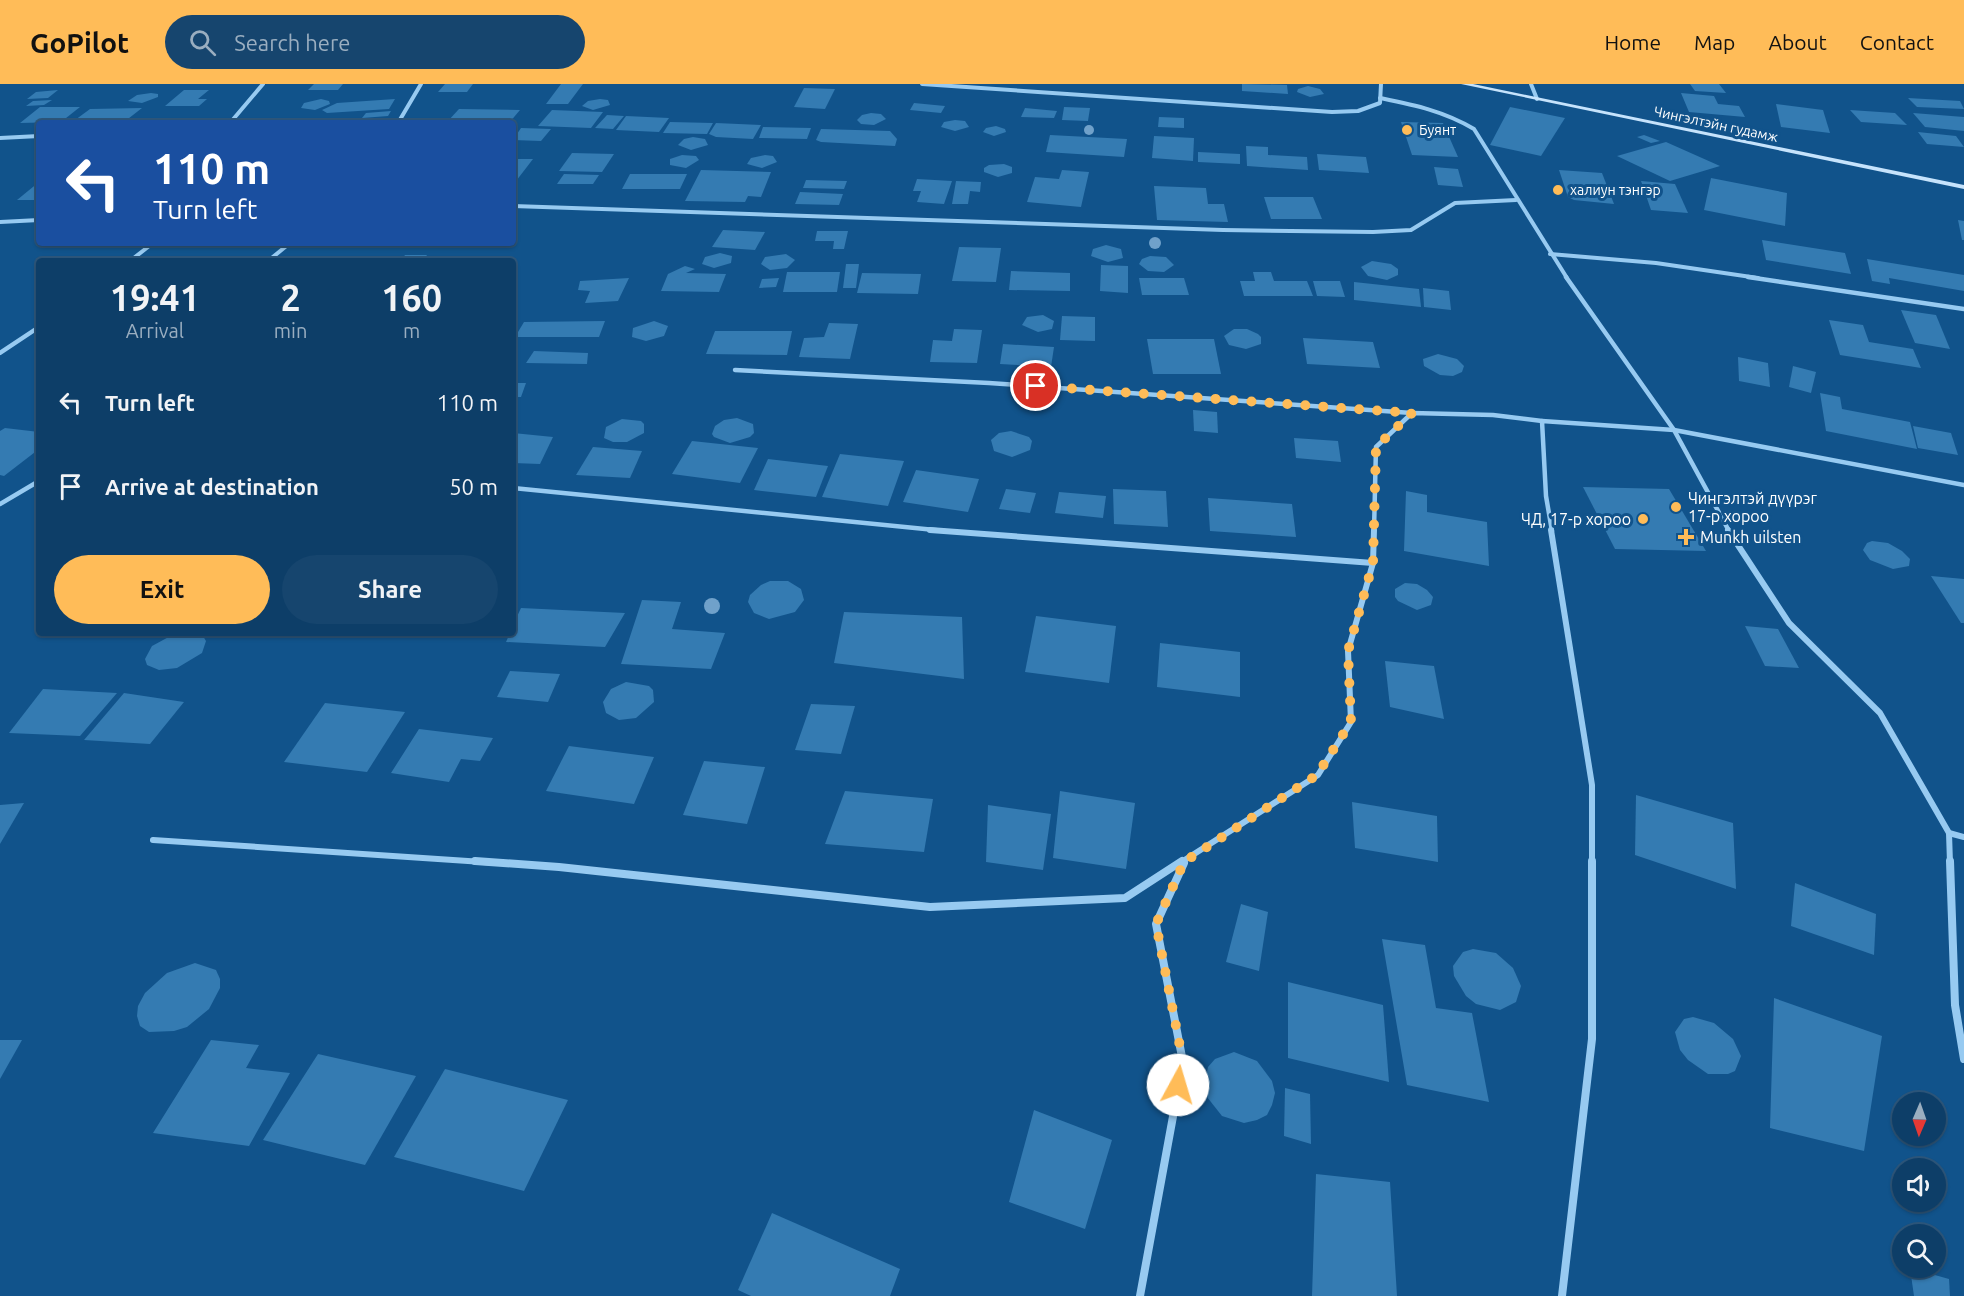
<!DOCTYPE html>
<html lang="en">
<head>
<meta charset="utf-8">
<style>
	body { margin:0; font-family:Ubuntu,sans-serif; background:#16456e; color:#f1f3f6; height:100vh; display:flex; flex-direction:column; font-size:22px; white-space:nowrap }
	* { box-sizing:border-box; margin:0 }
	p { font-size:20px; color:#9aaec0 }
	.icon { flex:none; width:33px; height:33px; fill:none; stroke:currentColor; stroke-width:2; stroke-linecap:round; stroke-linejoin:round }
	.map { position:relative; flex:1; overflow:hidden }
	.details { position:absolute; left:36px; top:174px; width:480px; height:378px; display:flex; flex-direction:column; background:#0d3e68; border-radius:6px; box-shadow:0 2px 4px #0004,0 0 0 2px #2d577c }
	.details>* { flex:none }
	.banner { position:absolute; left:36px; top:36px; width:480px; height:126px; border-radius:6px; box-shadow:0 2px 4px #0004,0 0 0 2px #2d577c; background:#1a4fa0; color:#fff; overflow:hidden }
	.needle { width:39px; rotate:182deg }
	.controls { position:absolute; left:1892px; top:1008px; display:grid; gap:12px }
	.controls a { display:grid; place-items:center; width:54px; height:54px; border-radius:50%; background:#0d3e68; box-shadow:0 2px 4px #0004,0 0 0 2px #2d577c; font-size:30px }
	.pin { position:absolute; display:grid; place-items:center; width:51px; height:51px; color:#fff; margin:-26px; border:3px solid #fff; border-radius:50%; box-shadow:0 2px 6px #0007 }
	.me { position:absolute; width:66px; margin:-33px; rotate:6deg; stroke-linejoin:round; filter:drop-shadow(0 0 4px #0008) }
	.turn { display:flex; align-items:center; gap:21px; height:126px; padding:0 18px; font-size:27px }
	.turn .icon { width:78px; height:78px; stroke-width:2.5 }
	.turn b { display:block; font-size:42px; line-height:51px }
	.eta { display:flex; justify-content:space-evenly; align-items:center; height:102px; text-align:center }
	.eta b { font-size:36px; font-weight:600; line-height:42px }
	.cta { display:flex; gap:12px; margin-top:auto; padding:12px 18px }
	.cta a { flex:1; height:69px; border-radius:36px; background:#ffbc58; color:#111; font-size:24px; font-weight:600; line-height:69px; text-align:center }
	.cta a+a { background:#16456e; color:#f1f3f6 }
	ul { padding:0; list-style:none }
	li { display:flex; align-items:center; gap:18px; height:84px; padding:0 18px }
	li div { flex:1 }
	li b { display:block; font-size:22px }
	li em { font-style:normal }
	header { display:flex; align-items:center; gap:36px; box-sizing:border-box; height:84px; padding:0 30px; background:#ffbc58; color:#111 }
	header strong { font-size:28px }
	nav { display:flex; gap:33px; margin-inline-start:auto; font-size:21px }
	.search { width:420px; height:54px; background:#16456e; display:flex; align-items:center; gap:15px; box-sizing:border-box; padding:0 21px; border-radius:33px; color:#9aaec0; font-size:22px }
	.map>svg:first-child { display:block }
	.building { fill:#347bb2 }
	.lines { fill:none; stroke-linecap:round; stroke-linejoin:round }
	.street-far3 { stroke:#97caf1; stroke-width:4 }
	.street-far2 { stroke:#97caf1; stroke-width:4.5 }
	.street-far1 { stroke:#97caf1; stroke-width:6 }
	.street { stroke:#97caf1; stroke-width:8 }
	.secondary { fill:#c6e3fc; fill-rule:evenodd }
	.tree { fill:#70a1ca }
	.route { stroke:#ffbc58; stroke-width:10; stroke-dasharray:0 18 }
	.poi-dot { fill:#ffbc58; stroke:#11538b; stroke-width:2 }
	.labels { text-anchor:middle; dominant-baseline:central; stroke-width:6; stroke-linejoin:round; paint-order:stroke }
	.far-street-label { font-size:14px; fill:#fff; stroke:#11538b }
	.far-poi-label { font-size:14px; fill:#fff; stroke:#11538b; text-anchor:start }
	.poi-label { font-size:16px; fill:#fff; stroke:#11538b; text-anchor:start }
</style>
</head>
<body>
<header>
<strong>GoPilot</strong>
<div class="search"><svg class="icon" aria-label="search" viewBox="0 0 24 24"><circle cx="10" cy="10" r="6"/><path d="M15 15l6 6"/></svg>Search here</div>
<nav><a>Home</a><a>Map</a><a>About</a><a>Contact</a></nav>
</header>
<div class="map">
<svg width="1964" height="1212" viewBox="0 0 1964 1212">
	<rect width="100%" height="100%" fill="#11538b"/>
	<g class="building">
		<polygon points="314,0 343,0 338,6 308,6"/>
		<polygon points="445,0 473,0 467,8 438,8"/>
		<polygon points="561,0 583,0 568,20 546,20"/>
		<polygon points="1242,0 1287,1 1288,10 1242,7"/>
		<polygon points="1690,0 1719,0 1726,9 1695,7"/>
		<polygon points="1308,2 1320,5 1324,10 1310,13 1297,8 1298,5"/>
		<polygon points="804,4 835,5 825,25 794,23"/>
		<polygon points="58,6 48,14 27,15 36,8"/>
		<polygon points="184,6 209,6 198,15 207,15 199,22 165,22"/>
		<polygon points="151,9 158,10 158,13 142,19 128,17 137,11"/>
		<polygon points="1681,9 1714,12 1718,20 1739,22 1745,33 1689,28"/>
		<polygon points="1908,14 1960,17 1964,25 1917,23"/>
		<polygon points="321,15 329,17 330,20 315,26 301,24 304,19"/>
		<polygon points="395,15 389,25 327,29 322,26 337,19"/>
		<polygon points="600,15 608,16 610,21 593,26 582,22 588,17"/>
		<polygon points="52,16 44,21 26,22 33,17"/>
		<polygon points="914,19 945,22 941,29 910,26"/>
		<polygon points="1776,20 1823,26 1830,49 1781,43"/>
		<polygon points="40,23 80,23 61,38 20,39"/>
		<polygon points="1064,23 1090,24 1088,37 1062,36"/>
		<polygon points="1510,23 1565,34 1541,72 1490,61"/>
		<polygon points="142,24 124,38 71,39 90,25"/>
		<polygon points="1025,24 1057,27 1054,34 1021,33"/>
		<polygon points="459,25 520,26 509,39 447,38"/>
		<polygon points="552,26 603,28 591,44 538,42"/>
		<polygon points="1850,26 1895,29 1907,41 1861,38"/>
		<polygon points="391,27 388,32 362,34 366,29"/>
		<polygon points="871,29 881,30 886,35 874,41 861,40 857,36 862,31"/>
		<polygon points="1913,29 1964,33 1964,47 1925,43"/>
		<polygon points="607,31 624,32 613,45 595,44"/>
		<polygon points="626,32 669,34 659,48 616,46"/>
		<polygon points="1159,33 1184,34 1184,44 1158,43"/>
		<polygon points="955,36 965,37 969,43 955,47 941,43 944,38"/>
		<polygon points="670,38 713,39 707,50 663,49"/>
		<polygon points="1401,38 1443,39 1458,73 1412,71"/>
		<polygon points="716,39 761,41 753,55 716,53 709,50"/>
		<polygon points="996,42 1005,45 1006,48 994,52 983,48 986,44"/>
		<polygon points="763,43 811,44 807,55 759,54"/>
		<polygon points="521,44 551,45 541,57 513,56"/>
		<polygon points="821,45 890,47 897,55 895,62 821,58 816,56"/>
		<polygon points="1918,48 1956,52 1964,63 1927,60"/>
		<polygon points="1050,51 1127,55 1124,73 1046,68"/>
		<polygon points="1644,51 1660,57 1651,59 1637,53"/>
		<polygon points="1154,52 1194,54 1193,77 1152,74"/>
		<polygon points="693,53 705,55 708,61 691,66 678,61 684,55"/>
		<polygon points="1666,58 1720,82 1670,97 1617,72"/>
		<polygon points="1246,62 1268,63 1268,71 1307,73 1308,86 1247,82"/>
		<polygon points="1198,68 1240,70 1240,80 1198,78"/>
		<polygon points="572,69 614,70 602,88 559,87"/>
		<polygon points="1317,70 1366,73 1369,89 1319,86"/>
		<polygon points="682,71 696,72 699,76 686,84 670,81 670,75"/>
		<polygon points="765,71 773,72 777,78 762,84 747,80 751,74"/>
		<polygon points="513,75 533,75 513,101"/>
		<polygon points="1004,80 1012,83 1012,89 998,93 984,88 984,84 989,81"/>
		<polygon points="1434,83 1458,85 1463,103 1438,101"/>
		<polygon points="701,86 771,88 761,113 748,112 745,118 685,117"/>
		<polygon points="1062,86 1089,88 1081,123 1027,118 1035,93 1059,95"/>
		<polygon points="1559,86 1602,89 1614,120 1574,116 1568,113"/>
		<polygon points="564,90 599,91 593,100 557,100"/>
		<polygon points="630,90 687,90 680,105 622,105"/>
		<polygon points="1711,94 1787,109 1785,142 1704,126"/>
		<polygon points="917,95 952,97 944,120 917,118 921,107 913,107"/>
		<polygon points="806,96 847,97 844,105 803,104"/>
		<polygon points="956,97 981,98 980,108 970,107 968,120 952,120"/>
		<polygon points="1641,97 1675,100 1688,129 1651,126"/>
		<polygon points="39,98 39,116 17,116"/>
		<polygon points="1154,102 1206,104 1208,120 1224,120 1228,138 1157,136"/>
		<polygon points="800,108 843,110 839,121 795,120"/>
		<polygon points="1264,113 1313,113 1322,135 1271,135"/>
		<polygon points="1958,136 1964,137 1964,156 1962,156"/>
		<polygon points="723,146 765,148 755,166 712,163"/>
		<polygon points="817,147 848,147 844,165 833,165 834,157 815,157"/>
		<polygon points="1762,156 1845,169 1851,190 1766,176"/>
		<polygon points="320,159 409,159 404,164"/>
		<polygon points="1106,161 1121,165 1123,174 1108,178 1091,172 1093,165"/>
		<polygon points="959,163 1001,164 996,198 952,197"/>
		<polygon points="720,169 732,172 731,179 714,184 702,180 705,173"/>
		<polygon points="786,170 795,176 787,184 770,186 761,180 765,173"/>
		<polygon points="405,171 427,171 423,177 401,177"/>
		<polygon points="1150,172 1166,173 1174,181 1164,188 1148,187 1139,180 1142,175"/>
		<polygon points="1867,175 1964,191 1964,207 1889,194 1890,200 1872,197"/>
		<polygon points="1372,177 1391,180 1398,185 1398,191 1387,196 1368,192 1361,183"/>
		<polygon points="846,180 859,180 856,204 843,204"/>
		<polygon points="1101,181 1128,182 1128,209 1100,207"/>
		<polygon points="685,182 695,185 686,189 726,190 719,208 661,207 668,190"/>
		<polygon points="1011,187 1070,189 1070,207 1009,206"/>
		<polygon points="787,188 840,188 837,208 783,208"/>
		<polygon points="1253,188 1271,188 1274,197 1307,197 1313,212 1244,212 1240,197 1255,197"/>
		<polygon points="862,189 921,190 918,210 857,209"/>
		<polygon points="629,194 618,217 585,219 590,207 578,206 580,197"/>
		<polygon points="779,194 776,203 759,204 762,195"/>
		<polygon points="1139,194 1184,194 1189,211 1142,211"/>
		<polygon points="1313,197 1340,197 1345,213 1317,212"/>
		<polygon points="1354,198 1419,205 1421,223 1354,216"/>
		<polygon points="1423,204 1449,207 1451,226 1424,223"/>
		<polygon points="1901,226 1936,231 1950,265 1915,259"/>
		<polygon points="1043,231 1054,237 1052,245 1038,248 1022,241 1027,233"/>
		<polygon points="1062,232 1095,233 1095,257 1060,256"/>
		<polygon points="1829,236 1863,241 1869,258 1913,265 1921,284 1840,271"/>
		<polygon points="605,237 599,253 515,253 524,238"/>
		<polygon points="654,237 668,242 664,252 646,257 632,253 633,244"/>
		<polygon points="829,239 858,240 850,275 799,273 804,254 824,253"/>
		<polygon points="954,245 982,246 977,279 930,278 933,256 952,257"/>
		<polygon points="1234,245 1247,245 1258,250 1261,253 1261,260 1246,265 1229,261 1224,252"/>
		<polygon points="715,247 792,247 787,271 706,270"/>
		<polygon points="1303,254 1373,258 1380,284 1307,280"/>
		<polygon points="1147,255 1214,255 1221,290 1153,290"/>
		<polygon points="1003,260 1054,263 1051,283 1000,280"/>
		<polygon points="534,267 588,269 587,280 526,279"/>
		<polygon points="1438,270 1457,275 1464,282 1462,288 1453,292 1440,291 1424,282 1423,275"/>
		<polygon points="1738,273 1768,279 1770,303 1739,297"/>
		<polygon points="1793,282 1816,288 1811,309 1789,303"/>
		<polygon points="513,299 526,299 521,313 513,313"/>
		<polygon points="1820,309 1840,313 1842,325 1910,338 1917,365 1826,347"/>
		<polygon points="1193,326 1217,328 1218,349 1194,347"/>
		<polygon points="737,334 753,340 754,349 750,353 730,359 714,353 712,350 715,342 724,336"/>
		<polygon points="622,335 641,337 644,340 644,349 627,358 613,358 604,354 606,343"/>
		<polygon points="1913,342 1951,349 1958,371 1918,364"/>
		<polygon points="5,344 39,348 39,365 4,392 0,391 0,347"/>
		<polygon points="1011,347 1029,353 1032,357 1030,366 1012,373 994,367 991,356 999,349"/>
		<polygon points="513,349 553,353 540,380 513,379"/>
		<polygon points="1294,354 1338,357 1341,378 1296,374"/>
		<polygon points="692,357 758,364 740,399 672,390"/>
		<polygon points="593,363 642,367 630,394 576,391"/>
		<polygon points="840,370 904,377 888,422 822,413"/>
		<polygon points="768,375 828,382 816,413 754,406"/>
		<polygon points="916,386 979,395 968,428 903,418"/>
		<polygon points="1583,403 1669,405 1706,467 1615,465"/>
		<polygon points="1006,405 1036,409 1030,429 999,425"/>
		<polygon points="1113,405 1166,407 1168,443 1114,440"/>
		<polygon points="1406,407 1427,411 1427,428 1487,438 1489,482 1404,467"/>
		<polygon points="1059,408 1106,412 1103,434 1055,429"/>
		<polygon points="1208,414 1292,420 1296,453 1210,447"/>
		<polygon points="1872,457 1888,459 1902,467 1910,475 1909,482 1893,485 1870,476 1863,466 1867,459"/>
		<polygon points="1931,492 1964,495 1964,539 1961,539"/>
		<polygon points="770,497 788,497 801,505 804,516 795,528 769,535 754,529 748,518 750,511 761,501"/>
		<polygon points="1405,499 1417,500 1427,506 1433,513 1431,521 1417,526 1398,517 1395,513 1395,505"/>
		<polygon points="642,516 681,518 672,545 725,549 711,585 621,580"/>
		<polygon points="521,524 625,529 605,563 506,558 510,549 513,549 513,541"/>
		<polygon points="844,528 962,533 964,595 834,579"/>
		<polygon points="1036,532 1116,542 1109,599 1025,588"/>
		<polygon points="1745,542 1778,545 1799,584 1765,582"/>
		<polygon points="176,549 199,549 203,552 206,557 202,569 177,584 159,586 147,581 145,575 152,562"/>
		<polygon points="1160,559 1240,568 1240,613 1157,603"/>
		<polygon points="1385,577 1434,582 1444,635 1390,623"/>
		<polygon points="510,587 560,590 548,618 497,613"/>
		<polygon points="626,598 649,602 653,606 654,618 636,634 619,636 606,629 603,618 611,605"/>
		<polygon points="43,605 117,609 80,652 9,649"/>
		<polygon points="124,609 184,618 150,660 84,656"/>
		<polygon points="325,619 405,628 367,688 284,678"/>
		<polygon points="811,620 855,622 841,670 795,666"/>
		<polygon points="419,645 493,654 480,677 461,675 449,698 391,689"/>
		<polygon points="569,662 654,673 634,720 546,707"/>
		<polygon points="704,677 765,683 747,740 683,731"/>
		<polygon points="845,707 933,715 924,768 825,760"/>
		<polygon points="1060,707 1135,719 1126,785 1053,774"/>
		<polygon points="1636,711 1733,739 1736,805 1635,771"/>
		<polygon points="1352,718 1437,732 1438,778 1355,764"/>
		<polygon points="24,719 0,760 0,721"/>
		<polygon points="988,721 1051,730 1043,786 986,778"/>
		<polygon points="1795,799 1876,830 1874,871 1791,842"/>
		<polygon points="1241,820 1268,828 1259,887 1226,878"/>
		<polygon points="1382,855 1425,861 1436,924 1472,929 1489,1018 1407,1001"/>
		<polygon points="1473,865 1496,869 1513,884 1521,902 1516,918 1500,926 1476,920 1466,912 1454,892 1453,882 1463,868"/>
		<polygon points="195,879 216,886 220,895 220,904 209,925 187,943 174,947 149,948 140,942 137,932 138,922 145,909 167,889"/>
		<polygon points="1288,898 1383,921 1389,998 1288,974"/>
		<polygon points="1774,914 1882,952 1864,1067 1770,1044"/>
		<polygon points="1693,933 1714,939 1733,955 1741,972 1735,987 1728,990 1708,990 1688,976 1680,966 1675,948 1684,935"/>
		<polygon points="0,956 22,956 0,995"/>
		<polygon points="211,956 259,961 246,984 290,989 249,1062 153,1049"/>
		<polygon points="1234,968 1257,977 1272,997 1275,1009 1272,1021 1267,1031 1257,1036 1244,1039 1222,1032 1207,1013 1204,1003 1208,983 1215,975"/>
		<polygon points="318,970 416,992 365,1081 263,1056"/>
		<polygon points="445,985 568,1016 524,1107 394,1073"/>
		<polygon points="1285,1004 1310,1010 1311,1060 1284,1052"/>
		<polygon points="1034,1026 1112,1056 1085,1145 1009,1118"/>
		<polygon points="1316,1090 1390,1098 1397,1212 1312,1212"/>
		<polygon points="772,1129 900,1185 890,1212 751,1212 738,1206"/>
		<polygon points="1910,1184 1949,1195 1950,1212 1914,1212"/>
	</g>
	<g class="lines">
		<g class="street-far3">
			<polyline points="922,0 1332,28 1358,27 1380,19 1381,0"/>
			<polyline points="1531,0 1537,15"/>
			<path d="M1380,14c34,7 64,13 94,31l93,149"/>
			<polyline points="230,39 263,0"/>
			<polyline points="398,39 421,0"/>
			<polyline points="0,54 39,52"/>
			<polyline points="513,122 1223,146 1373,148 1411,146 1455,119 1516,116"/>
			<polyline points="0,138 39,136"/>
			<polyline points="1550,170 1656,179 1758,194"/>
			<polyline points="130,177 153,159"/>
			<polyline points="268,177 290,159"/>
		</g>
		<g class="street-far2">
			<polyline points="1566,193 1674,346 1729,447"/>
			<polyline points="1748,193 1964,225"/>
			<polyline points="0,269 39,243"/>
			<polyline points="735,286 989,299 1412,329"/>
			<polyline points="513,404 945,447"/>
			<polyline points="0,420 39,397"/>
			<polyline points="1374,447 1376,363 1412,329 1493,331 1542,337"/>
			<polyline points="1552,447 1546,412 1542,337 1674,346 1964,401"/>
		</g>
		<g class="street-far1">
			<polyline points="930,446 1373,479"/>
			<polyline points="1551,446 1592,701 1592,779"/>
			<polyline points="1728,446 1789,539 1880,629 1949,749 1950,779"/>
			<polyline points="1949,749 1964,753"/>
			<polyline points="153,756 498,779"/>
			<polyline points="1180,779 1318,691 1351,638 1348,567 1373,479 1374,446"/>
		</g>
		<g class="street">
			<polyline points="475,777 559,783 930,823 1125,814 1182,777"/>
			<polyline points="1950,777 1955,921 1964,975"/>
			<polyline points="1140,1212 1183,978 1156,840 1184,779"/>
			<polyline points="1562,1212 1592,955 1592,777"/>
		</g>
		<polygon class="secondary" points="1461,0 1473,0 1964,101 1964,105"/>
	</g>
	<g class="tree">
		<circle cx="1089" cy="46" r="5"/>
		<circle cx="1155" cy="159" r="6"/>
		<circle cx="712" cy="522" r="8"/>
	</g>
	<g class="lines">
		<polyline class="route" points="1036,302 1412,329 1376,363 1373,479 1348,567 1351,638 1317,691 1184,778 1156,840 1183,978 1178,1001"/>
	</g>
	<g class="poi-dot">
		<circle cx="1407" cy="46" r="6"/>
		<circle cx="1558" cy="106" r="6"/>
		<circle cx="1676" cy="423" r="6"/>
		<circle cx="1643" cy="435" r="6"/>
		<path d="M1683 444h6v6h6v6h-6v6h-6v-6h-6v-6h6z"/>
	</g>
	<g class="labels">
		<g class="far-street-label">
			<text transform="translate(1716 40) rotate(12)">Чингэлтэйн гудамж</text>
		</g>
		<g class="far-poi-label">
			<text x="1419" y="46">Буянт</text>
			<text x="1570" y="106">халиун тэнгэр</text>
		</g>
		<g class="poi-label">
			<text x="1688" y="414">Чингэлтэй дүүрэг<tspan x="1688" dy="18">17-р хороо</tspan></text>
			<text x="1631" y="435" text-anchor="end">ЧД, 17-р хороо</text>
			<text x="1700" y="453">Munkh uilsten</text>
		</g>
	</g>
</svg>
<div class="controls">
<a><svg class="needle" viewBox="-14 -14 28 28"><path d="M0-13l5 13h-10z" fill="#e53935"/><path d="M0 13l5-13h-10z" fill="#9aaec0"/></svg></a>
<a><svg class="icon" aria-label="sound" viewBox="0 0 24 24"><path d="M4 9h4l5-4v14l-5-4H4zM17 9q2 3 0 6"/></svg></a>
<a><svg class="icon" aria-label="search" viewBox="0 0 24 24"><circle cx="10" cy="10" r="6"/><path d="M15 15l6 6"/></svg></a>
</div>
<div class="pin" style="left:1036px;top:302px;background:#d93025"><svg class="icon" aria-label="arrive" viewBox="0 0 24 24"><path d="M6 21V4h12l-3 4 3 4H6"/></svg></div>
<svg class="me" style="left:1178px;top:1001px" viewBox="-20 -20 40 40"><circle r="19" fill="#fff"/><path d="M0-13L10 11 0 6-10 11z" fill="#ffbc58"/></svg>
<div class="banner">
<div class="turn"><svg class="icon" aria-label="left" viewBox="0 0 24 24"><path d="M17 20v-9H6M10 6l-5 5 5 5"/></svg><div><b>110 m</b>Turn left</div></div>
</div>
<section class="details">
<div class="eta">
<div><b>19:41</b><p>Arrival</p></div>
<div><b>2</b><p>min</p></div>
<div><b>160</b><p>m</p></div>
</div>
<ul>
<li><svg class="icon" aria-label="left" viewBox="0 0 24 24"><path d="M17 20v-9H6M10 6l-5 5 5 5"/></svg><div><b>Turn left</b></div><em>110 m</em></li>
<li><svg class="icon" aria-label="arrive" viewBox="0 0 24 24"><path d="M6 21V4h12l-3 4 3 4H6"/></svg><div><b>Arrive at destination</b></div><em>50 m</em></li>
</ul>
<div class="cta"><a>Exit</a><a>Share</a></div>
</section>
</div>
</body>
</html>
